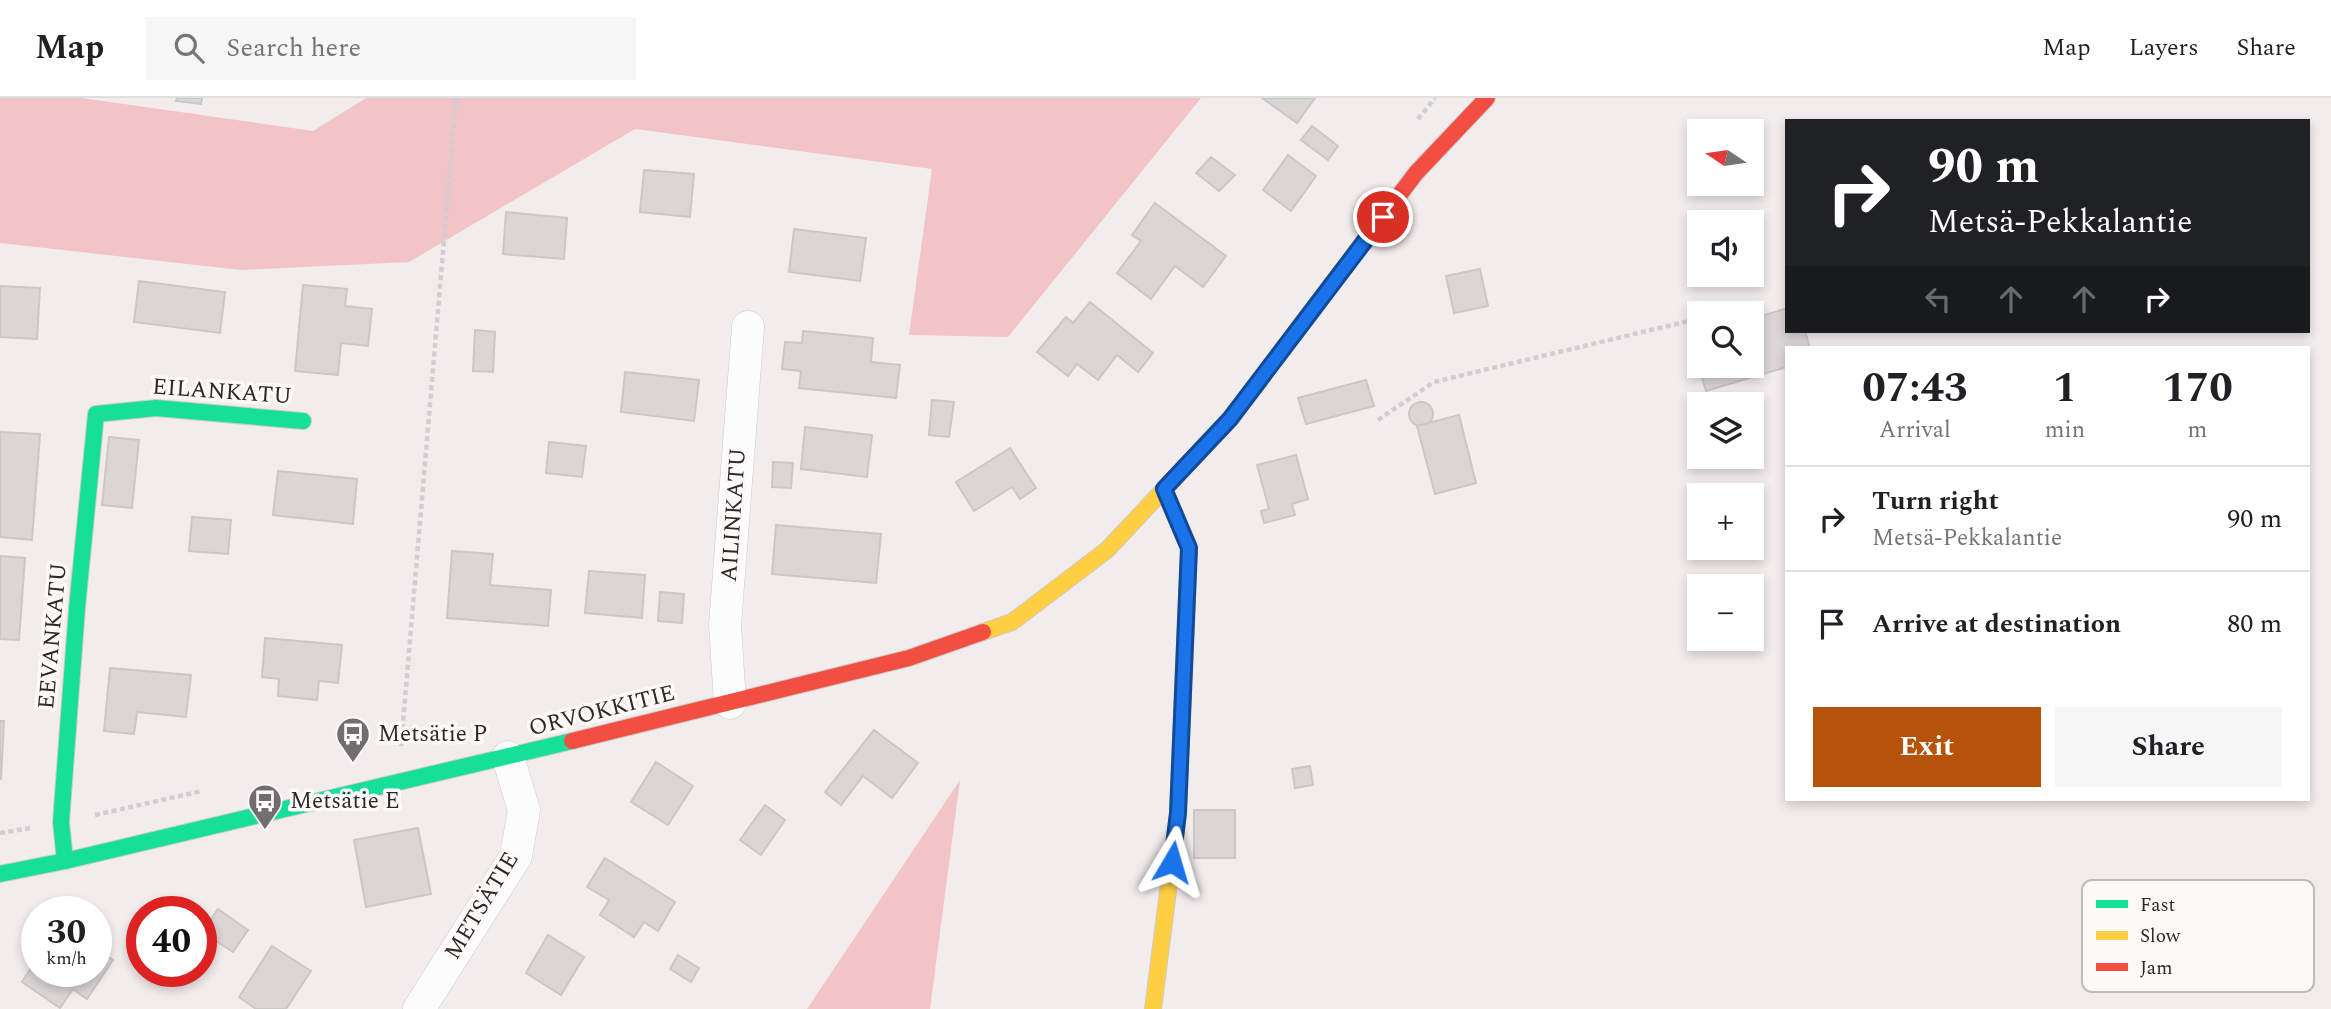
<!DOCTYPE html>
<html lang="en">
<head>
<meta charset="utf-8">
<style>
	body { margin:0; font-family:Spectral,serif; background:#f6f6f6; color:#202124; height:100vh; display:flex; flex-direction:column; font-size:26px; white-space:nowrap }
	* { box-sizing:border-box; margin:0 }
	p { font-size:23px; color:#757577 }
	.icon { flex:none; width:38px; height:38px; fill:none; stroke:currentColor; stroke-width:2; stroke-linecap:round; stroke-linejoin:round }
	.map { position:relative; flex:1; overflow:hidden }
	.sheet { position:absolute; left:1785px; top:248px; width:525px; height:455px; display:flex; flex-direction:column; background:#fff; border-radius:0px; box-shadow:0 4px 10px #0003 }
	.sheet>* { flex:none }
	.top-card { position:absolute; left:1785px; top:21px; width:525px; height:214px; border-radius:0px; box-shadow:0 4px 10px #0003; background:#202124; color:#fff; overflow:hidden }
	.needle { width:46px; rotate:283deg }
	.tools { position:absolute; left:1687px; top:21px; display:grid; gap:14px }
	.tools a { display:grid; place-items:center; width:77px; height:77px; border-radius:0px; background:#fff; box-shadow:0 4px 10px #0003; font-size:35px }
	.speed { position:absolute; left:21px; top:798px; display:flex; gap:14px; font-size:35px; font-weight:700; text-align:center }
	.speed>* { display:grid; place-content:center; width:91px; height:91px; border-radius:50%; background:#fff; box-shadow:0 4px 10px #0003; line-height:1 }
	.speed small { font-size:18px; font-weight:400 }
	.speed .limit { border:10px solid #d22; background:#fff; color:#111 }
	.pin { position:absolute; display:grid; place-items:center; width:60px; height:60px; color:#fff; margin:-30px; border:4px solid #fff; border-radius:50%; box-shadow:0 2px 7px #0007 }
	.me { position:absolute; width:77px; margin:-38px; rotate:7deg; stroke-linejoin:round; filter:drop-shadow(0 0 5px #0008) }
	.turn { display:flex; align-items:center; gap:24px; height:147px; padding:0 28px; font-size:32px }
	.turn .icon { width:91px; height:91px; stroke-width:2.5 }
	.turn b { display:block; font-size:49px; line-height:60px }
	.lanes { display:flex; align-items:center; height:66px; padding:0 28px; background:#0003; justify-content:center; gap:35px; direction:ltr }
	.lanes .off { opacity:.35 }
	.eta { display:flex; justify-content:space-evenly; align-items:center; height:119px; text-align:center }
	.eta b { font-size:42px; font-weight:700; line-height:49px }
	.primary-button { display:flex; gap:14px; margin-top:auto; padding:14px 28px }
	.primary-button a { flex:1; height:80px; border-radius:0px; background:#b45309; color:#fff; font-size:28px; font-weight:700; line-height:80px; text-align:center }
	.primary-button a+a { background:#f6f6f6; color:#202124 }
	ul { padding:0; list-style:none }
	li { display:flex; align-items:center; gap:21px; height:105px; padding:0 28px; border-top:2px solid #e0e0e0 }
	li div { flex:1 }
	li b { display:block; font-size:26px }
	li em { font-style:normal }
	header { display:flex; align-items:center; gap:42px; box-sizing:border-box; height:98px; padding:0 35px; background:#fff; border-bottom:2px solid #e0e0e0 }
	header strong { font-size:33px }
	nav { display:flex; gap:38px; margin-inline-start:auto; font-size:24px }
	.search { width:490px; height:63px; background:#f6f6f6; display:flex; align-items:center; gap:18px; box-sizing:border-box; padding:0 24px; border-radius:0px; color:#757577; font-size:26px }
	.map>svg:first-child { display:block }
	.green { fill:#f2c4c8 }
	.building { fill:#dbd5d6; stroke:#ccc7c7; stroke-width:2 }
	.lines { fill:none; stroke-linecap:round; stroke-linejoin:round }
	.street-casing { stroke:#cfcaca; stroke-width:33 }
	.fast-casing { stroke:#cfcaca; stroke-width:18 }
	.slow-casing { stroke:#cfcaca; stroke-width:18 }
	.jam-casing { stroke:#cfcaca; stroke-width:18 }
	.path { stroke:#d0cece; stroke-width:4.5; stroke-dasharray:5 3.5; stroke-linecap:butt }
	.street { stroke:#fdfcfc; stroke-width:32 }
	.fast { stroke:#16e098; stroke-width:16 }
	.slow { stroke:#ffcf43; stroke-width:16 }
	.jam { stroke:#f24e42; stroke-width:16 }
	.route-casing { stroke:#114b97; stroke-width:18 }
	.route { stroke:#1a73e8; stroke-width:12 }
	.labels { text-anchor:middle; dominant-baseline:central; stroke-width:7; stroke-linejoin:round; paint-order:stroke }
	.street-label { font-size:23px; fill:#2d2929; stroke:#fef9f9 }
	.poi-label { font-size:23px; fill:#2d2929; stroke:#fef9f9; text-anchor:start }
	.key { fill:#fef9f9; stroke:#bfbbbb; stroke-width:2 }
	.key-label { font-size:19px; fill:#2d2929 }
</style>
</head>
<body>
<header>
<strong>Map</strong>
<div class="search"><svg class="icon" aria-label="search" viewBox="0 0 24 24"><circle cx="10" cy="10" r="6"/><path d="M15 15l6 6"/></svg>Search here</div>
<nav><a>Map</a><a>Layers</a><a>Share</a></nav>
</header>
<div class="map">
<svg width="2331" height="911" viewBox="0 0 2331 911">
	<rect width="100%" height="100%" fill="#f3eced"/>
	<g class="green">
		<polygon points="0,0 82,0 313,33 366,0 1201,0 1008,239 909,237 932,71 635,31 409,164 241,172 0,145"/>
		<polygon points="960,682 930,911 807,911"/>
	</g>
	<g class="building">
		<polygon points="177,0 202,0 201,6 176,3"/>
		<polygon points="1262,0 1315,0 1297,25"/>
		<polygon points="1312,28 1338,48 1328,62 1301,42"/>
		<polygon points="1288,57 1316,78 1291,113 1263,92"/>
		<polygon points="1211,59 1235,77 1219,93 1196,75"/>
		<polygon points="644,72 694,76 690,119 640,114"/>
		<polygon points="1155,105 1226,158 1203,189 1175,168 1151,201 1117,175 1141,143 1132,137"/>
		<polygon points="506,114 567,120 564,161 503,156"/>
		<polygon points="794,131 866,140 860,183 789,174"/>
		<polygon points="1480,171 1488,208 1454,215 1446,178"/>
		<polygon points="139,183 225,194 220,235 134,224"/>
		<polygon points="303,187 347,191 345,208 372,211 368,248 341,245 338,277 295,273"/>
		<polygon points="0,188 40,190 37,241 0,239"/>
		<polygon points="1090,204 1153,255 1138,274 1117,257 1098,282 1077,266 1068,278 1037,254 1066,219 1073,225"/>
		<polygon points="1787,210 1787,233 1805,233 1810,250 1787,250 1787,269 1706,293 1690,239 1699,236 1699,268 1752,268 1752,221"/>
		<polygon points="475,232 495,234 493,274 473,273"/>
		<polygon points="803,233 873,240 871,264 900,267 896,300 799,290 801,273 782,271 785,244 802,245"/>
		<polygon points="625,274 699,282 694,323 621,314"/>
		<polygon points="1366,282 1374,308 1306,326 1298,300"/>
		<polygon points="932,302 954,304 949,339 929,337"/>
		<circle cx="1421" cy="316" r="12"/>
		<polygon points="1459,317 1476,385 1435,396 1417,328"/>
		<polygon points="805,329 872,337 867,379 801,371"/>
		<polygon points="0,334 40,336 32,442 0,439"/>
		<polygon points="109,339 139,342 132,410 102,407"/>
		<polygon points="549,344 586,348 582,379 546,375"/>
		<polygon points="1010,350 1036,390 1020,401 1012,389 974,413 956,384"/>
		<polygon points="1296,357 1308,401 1292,406 1295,417 1264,425 1261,413 1269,411 1257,367"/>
		<polygon points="773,364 793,365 791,390 772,389"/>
		<polygon points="278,373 357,381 353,426 273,417"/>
		<polygon points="192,419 231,422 228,456 189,453"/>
		<polygon points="776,427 881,436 876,485 772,476"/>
		<polygon points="452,453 493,456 490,487 551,492 548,528 447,520"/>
		<polygon points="0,458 25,460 19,542 0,541"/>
		<polygon points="589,473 645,477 642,520 585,515"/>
		<polygon points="660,494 684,496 682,525 658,523"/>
		<polygon points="265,540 342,547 338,585 319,583 317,602 278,598 279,581 262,579"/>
		<polygon points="110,570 191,577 186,619 137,614 134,636 104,633"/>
		<polygon points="0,623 4,623 1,681 0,681"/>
		<polygon points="874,632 918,665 892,700 863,678 841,707 825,694"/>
		<polygon points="656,664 693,688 668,727 631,704"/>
		<polygon points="1310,668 1313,687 1295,690 1292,671"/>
		<polygon points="765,707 785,722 761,757 740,742"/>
		<rect x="1194" y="712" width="41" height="48"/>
		<polygon points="418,730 431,796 366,809 354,742"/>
		<polygon points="605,760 675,804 658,833 644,824 634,839 600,817 609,802 587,789"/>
		<polygon points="218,811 248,832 233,854 202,834"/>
		<polygon points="548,837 584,859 561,897 526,875"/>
		<polygon points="272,848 311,873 286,911 256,911 239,899"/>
		<polygon points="96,851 113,862 87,901 73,891 60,910 22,884 36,862 37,873 96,873"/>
		<polygon points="678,857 699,870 691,884 670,871"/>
	</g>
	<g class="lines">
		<g class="street-casing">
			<g id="street">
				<polyline points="730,605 725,527 748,229"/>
				<polyline points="419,911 516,758 524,712 508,659"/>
			</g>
		</g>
		<g class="fast-casing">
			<g id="fast">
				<polyline points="65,763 61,724 77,510 96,316 156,310 303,323"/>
				<polyline points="0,776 65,763 572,643"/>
			</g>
		</g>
		<g class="slow-casing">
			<g id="slow">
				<polyline points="983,534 1012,524 1107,452 1230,321 1311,214"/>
				<polyline points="1153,911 1178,715 1189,450 1164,391"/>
			</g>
		</g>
		<g class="jam-casing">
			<g id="jam">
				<polyline points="1311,214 1416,75 1487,0"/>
				<polyline points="572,643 909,560 983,534"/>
			</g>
		</g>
		<g class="path">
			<polyline points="1418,21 1435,0"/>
			<polyline points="1378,322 1434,284 1697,221"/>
			<polyline points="401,648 456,0"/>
			<polyline points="95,717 202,693"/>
			<polyline points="0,735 31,730"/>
		</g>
		<use href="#street" class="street"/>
		<use href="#fast" class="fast"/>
		<use href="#slow" class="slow"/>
		<use href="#jam" class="jam"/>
	</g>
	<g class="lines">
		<g class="route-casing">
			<polyline id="route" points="1172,764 1178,715 1189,450 1164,391 1230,321 1383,119"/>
		</g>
		<use href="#route" class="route"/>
	</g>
	<defs>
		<g id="bus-pin" transform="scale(1.75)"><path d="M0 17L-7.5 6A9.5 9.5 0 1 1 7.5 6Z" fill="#726d6e" stroke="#fef9f9"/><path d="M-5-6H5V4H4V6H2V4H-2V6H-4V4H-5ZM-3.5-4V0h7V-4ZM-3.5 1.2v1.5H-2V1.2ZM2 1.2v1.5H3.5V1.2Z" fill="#fff"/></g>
	</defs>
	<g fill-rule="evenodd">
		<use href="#bus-pin" x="353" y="636"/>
		<use href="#bus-pin" x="265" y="703"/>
	</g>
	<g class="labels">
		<g class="street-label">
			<text transform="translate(222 294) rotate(4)">EILANKATU</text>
			<text transform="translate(734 417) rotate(-86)">AILINKATU</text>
			<text transform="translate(53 538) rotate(-85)">EEVANKATU</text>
			<text transform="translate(602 613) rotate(-14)">ORVOKKITIE</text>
			<text transform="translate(482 808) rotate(-59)">METSÄTIE</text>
		</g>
		<g class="poi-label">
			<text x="378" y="636">Metsätie P</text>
			<text x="290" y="703">Metsätie E</text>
		</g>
	</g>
	<rect x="2082" y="782" width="232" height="112" rx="10" class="key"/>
	<rect x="2096" y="802" width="32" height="8" fill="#16e098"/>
	<rect x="2096" y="833" width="32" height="9" fill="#ffcf43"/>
	<rect x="2096" y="865" width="32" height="8" fill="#f24e42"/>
	<g class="key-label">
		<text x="2140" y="813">Fast</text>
		<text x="2140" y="844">Slow</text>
		<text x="2140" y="876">Jam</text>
	</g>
</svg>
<div class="tools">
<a><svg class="needle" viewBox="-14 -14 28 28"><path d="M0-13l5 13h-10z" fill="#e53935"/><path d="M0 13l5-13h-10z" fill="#757577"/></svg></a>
<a><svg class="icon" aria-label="sound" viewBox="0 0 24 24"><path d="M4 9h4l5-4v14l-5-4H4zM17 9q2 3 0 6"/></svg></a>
<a><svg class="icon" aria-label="search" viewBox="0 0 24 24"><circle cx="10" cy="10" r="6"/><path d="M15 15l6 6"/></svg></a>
<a><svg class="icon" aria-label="layers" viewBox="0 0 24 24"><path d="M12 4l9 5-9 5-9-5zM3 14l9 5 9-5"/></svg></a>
<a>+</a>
<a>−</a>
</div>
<div class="speed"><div>30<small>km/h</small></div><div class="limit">40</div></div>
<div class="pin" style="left:1383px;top:119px;background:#d93025"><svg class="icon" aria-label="arrive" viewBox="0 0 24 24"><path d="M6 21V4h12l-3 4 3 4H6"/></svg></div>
<svg class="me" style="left:1172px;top:764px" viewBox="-20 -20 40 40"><path d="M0-17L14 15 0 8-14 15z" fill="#1a73e8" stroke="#fff" stroke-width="4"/></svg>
<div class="top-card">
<div class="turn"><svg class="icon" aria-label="right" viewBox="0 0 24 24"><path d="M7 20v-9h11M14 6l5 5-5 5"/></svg><div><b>90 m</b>Metsä-Pekkalantie</div></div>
<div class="lanes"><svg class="icon off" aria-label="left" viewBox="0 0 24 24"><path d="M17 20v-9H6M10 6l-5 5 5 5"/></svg><svg class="icon off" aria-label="ahead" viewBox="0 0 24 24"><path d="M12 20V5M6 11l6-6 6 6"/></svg><svg class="icon off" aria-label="ahead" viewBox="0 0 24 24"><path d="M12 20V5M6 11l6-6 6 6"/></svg><svg class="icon" aria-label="right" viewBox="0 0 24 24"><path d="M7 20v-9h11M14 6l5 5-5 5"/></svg></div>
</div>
<section class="sheet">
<div class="eta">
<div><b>07:43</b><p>Arrival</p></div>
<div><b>1</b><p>min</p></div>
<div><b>170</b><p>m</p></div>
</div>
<ul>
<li><svg class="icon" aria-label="right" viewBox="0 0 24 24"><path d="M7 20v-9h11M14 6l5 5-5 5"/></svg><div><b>Turn right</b><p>Metsä-Pekkalantie</p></div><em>90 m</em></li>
<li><svg class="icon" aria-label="arrive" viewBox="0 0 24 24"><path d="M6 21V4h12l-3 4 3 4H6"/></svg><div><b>Arrive at destination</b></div><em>80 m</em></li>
</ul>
<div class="primary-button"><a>Exit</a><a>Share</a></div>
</section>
</div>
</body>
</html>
